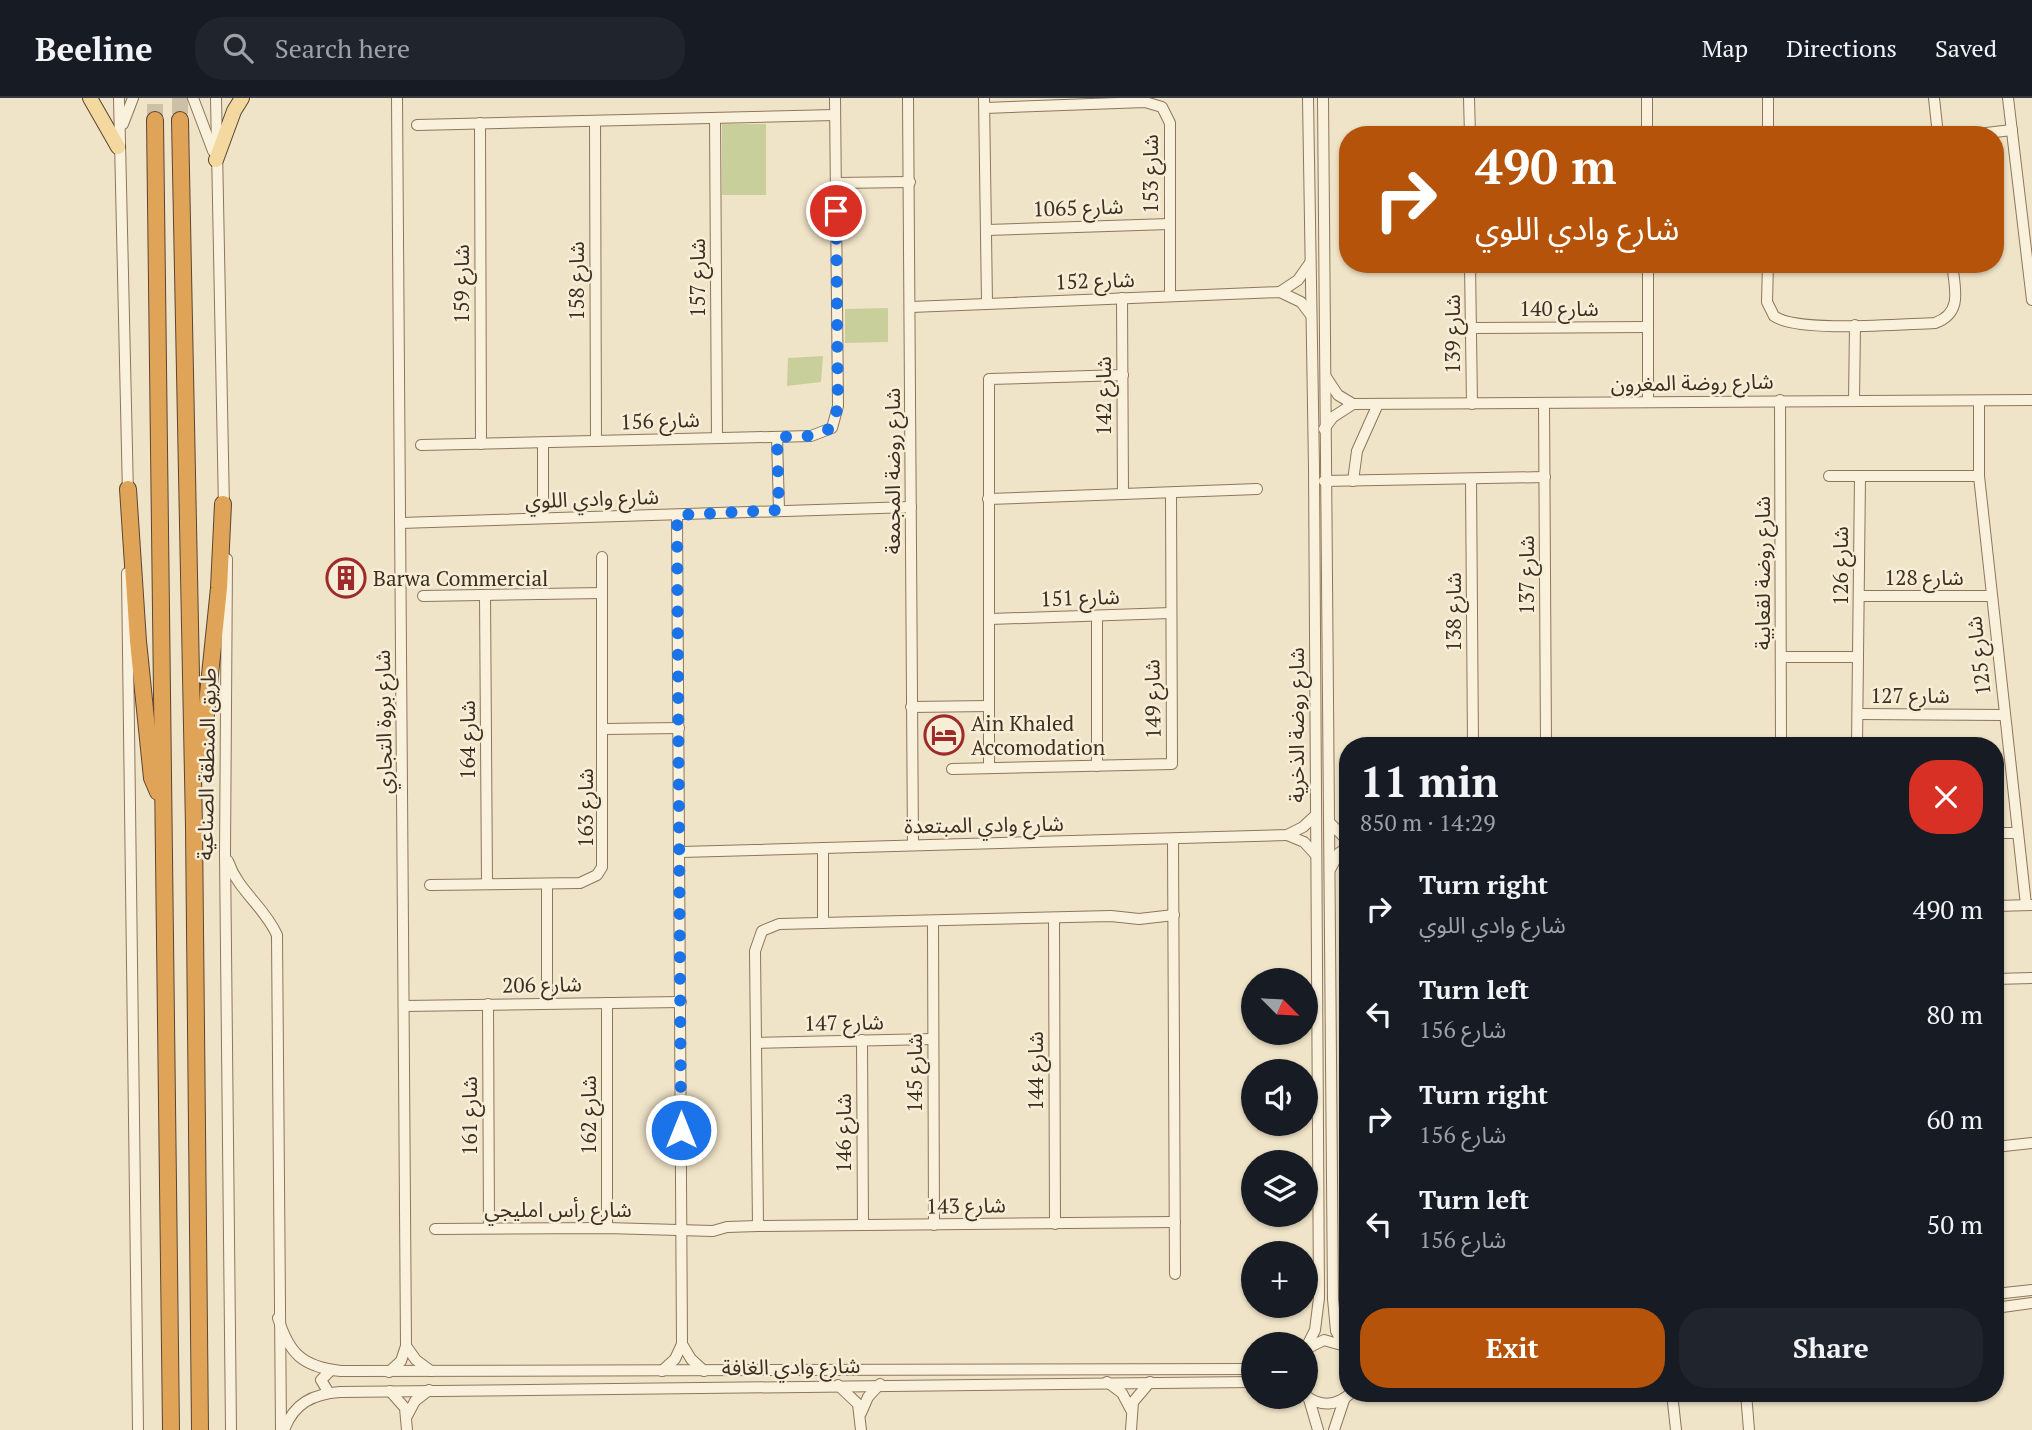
<!DOCTYPE html>
<html lang="en">
<head>
<meta charset="utf-8">
<style>
	body { margin:0; font-family:"PT Serif","Noto Sans Arabic",serif; background:#20242c; color:#f1f3f6; height:100vh; display:flex; flex-direction:column; font-size:26px; white-space:nowrap }
	* { box-sizing:border-box; margin:0 }
	p { font-size:23px; color:#9ea1a6 }
	.icon { flex:none; width:38px; height:38px; fill:none; stroke:currentColor; stroke-width:2; stroke-linecap:round; stroke-linejoin:round }
	.map { position:relative; flex:1; overflow:hidden }
	.sheet { position:absolute; left:1339px; top:639px; width:665px; height:665px; display:flex; flex-direction:column; background:#171b24; border-radius:28px; box-shadow:0 2px 5px #0004 }
	.sheet>* { flex:none }
	.banner { position:absolute; left:1339px; top:28px; width:665px; height:147px; border-radius:28px; box-shadow:0 2px 5px #0004; background:#b45309; color:#fff; overflow:hidden }
	.needle { width:46px; rotate:114deg }
	.fabs { position:absolute; left:1241px; top:870px; display:grid; gap:14px }
	.fabs a { display:grid; place-items:center; width:77px; height:77px; border-radius:50%; background:#171b24; box-shadow:0 2px 5px #0004; font-size:35px }
	.pin { position:absolute; display:grid; place-items:center; width:60px; height:60px; color:#fff; margin:-30px; border:4px solid #fff; border-radius:50%; box-shadow:0 2px 7px #0007 }
	.me { position:absolute; width:77px; margin:-38px; rotate:0deg; stroke-linejoin:round; filter:drop-shadow(0 0 5px #0008) }
	.turn { display:flex; align-items:center; gap:24px; height:147px; padding:0 21px; font-size:32px }
	.turn .icon { width:91px; height:91px; stroke-width:2.5 }
	.turn b { display:block; font-size:49px; line-height:60px }
	.round { display:grid; place-items:center; flex:none; width:74px; height:74px; border-radius:28px; background:#20242c }
	.head { display:flex; align-items:center; justify-content:space-between; height:119px; padding:0 21px }
	h1 { font-size:42px; font-weight:800; line-height:52px }
	.primary-button { display:flex; gap:14px; margin-top:auto; padding:14px 21px }
	.primary-button a { flex:1; height:80px; border-radius:28px; background:#b45309; color:#fff; font-size:28px; font-weight:800; line-height:80px; text-align:center }
	.primary-button a+a { background:#20242c; color:#f1f3f6 }
	ul { padding:0; list-style:none }
	li { display:flex; align-items:center; gap:21px; height:105px; padding:0 21px }
	li div { flex:1 }
	li b { display:block; font-size:26px }
	li em { font-style:normal }
	header { display:flex; align-items:center; gap:42px; box-sizing:border-box; height:98px; padding:0 35px; background:#171b24; border-bottom:2px solid #363941 }
	header strong { font-size:33px }
	nav { display:flex; gap:38px; margin-inline-start:auto; font-size:24px }
	.search { width:490px; height:63px; background:#20242c; display:flex; align-items:center; gap:18px; box-sizing:border-box; padding:0 24px; border-radius:28px; color:#9ea1a6; font-size:26px }
	.map>svg:first-child { display:block }
	.green { fill:#c9cf9b }
	.lines { fill:none; stroke-linecap:round; stroke-linejoin:round }
	.highway-tunnel { stroke:#ccc0a6; stroke-width:16; stroke-dasharray:16 8; stroke-linecap:butt }
	.minor-casing { stroke:#8d765c; stroke-width:12 }
	.major-casing { stroke:#5b4430; stroke-width:16 }
	.highway-casing { stroke:#5b4430; stroke-width:18 }
	.minor { stroke:#faf1dc; stroke-width:10 }
	.major { stroke:#f3d9a0; stroke-width:14 }
	.highway { stroke:#e0a458; stroke-width:16 }
	.route { stroke:#1a73e8; stroke-width:12; stroke-dasharray:0 21.6 }
	.labels { text-anchor:middle; dominant-baseline:central; stroke-width:5; stroke-linejoin:round; paint-order:stroke }
	.street-label { font-size:21px; fill:#3d2e20; stroke:#f7eed8 }
	.poi-label { font-size:21px; fill:#3d2e20; stroke:#f7eed8; text-anchor:start }
</style>
</head>
<body>
<header>
<strong>Beeline</strong>
<div class="search"><svg class="icon" aria-label="search" viewBox="0 0 24 24"><circle cx="10" cy="10" r="6"/><path d="M15 15l6 6"/></svg>Search here</div>
<nav><a>Map</a><a>Directions</a><a>Saved</a></nav>
</header>
<div class="map">
<svg width="2032" height="1332" viewBox="0 0 2032 1332">
	<rect width="100%" height="100%" fill="#f0e4c8"/>
	<g class="green">
		<rect x="722" y="26" width="44" height="71"/>
		<polygon points="888,210 888,244 845,245 845,211"/>
		<polygon points="823,258 821,284 787,288 788,260"/>
	</g>
	<g class="lines">
		<g class="highway-tunnel">
			<polyline points="180,0 180,22"/>
			<polyline points="155,22 155,0"/>
		</g>
		<g class="minor-casing">
			<g id="minor">
				<polyline points="119,0 128,396"/>
				<polyline points="193,0 213,53"/>
				<polyline points="216,0 224,410"/>
				<polyline points="908,0 913,747"/>
				<polyline points="984,0 987,205"/>
				<polyline points="1323,0 1333,1201 1336,1233 1343,1246"/>
				<polyline points="1469,0 1470,37"/>
				<polyline points="1647,0 1647,37"/>
				<polyline points="1768,0 1768,37"/>
				<polyline points="1934,0 1938,37"/>
				<polyline points="2008,0 2032,202"/>
				<polyline points="985,10 1145,4 1162,9 1170,25 1170,198"/>
				<polyline points="715,20 717,340"/>
				<polyline points="595,23 596,343"/>
				<polyline points="480,25 481,346"/>
				<polyline points="123,26 133,0"/>
				<polyline points="417,27 835,17"/>
				<polyline points="1969,37 2012,32"/>
				<polyline points="836,85 910,84"/>
				<polyline points="987,132 1169,126"/>
				<polyline points="1470,166 1472,306"/>
				<polyline points="1648,166 1648,303"/>
				<path d="M1768,166l-1,38 7,14c23,17 127,8 161,7 28,-10 20,-34 17,-59"/>
				<polyline points="1648,167 1768,167"/>
				<polyline points="1280,194 1298,182 1310,165"/>
				<polyline points="1122,200 1123,396"/>
				<polyline points="911,209 1280,194 1301,204 1310,216"/>
				<polyline points="1471,230 1648,229"/>
				<polyline points="1326,279 1338,297 1353,306"/>
				<polyline points="1780,302 1781,648"/>
				<polyline points="1854,303 1855,227"/>
				<polyline points="1979,303 1979,378 2026,807"/>
				<polyline points="1544,305 1546,648"/>
				<polyline points="1324,331 1333,319 1353,306 2032,302"/>
				<polyline points="777,339 779,412"/>
				<polyline points="421,347 811,338 832,330 838,308 835,0"/>
				<polyline points="1829,378 1979,378"/>
				<polyline points="1471,381 1473,648"/>
				<polyline points="1324,383 1545,379"/>
				<polyline points="1353,383 1357,353 1378,306"/>
				<polyline points="988,401 1257,391"/>
				<polyline points="543,420 543,345"/>
				<polyline points="400,425 911,409"/>
				<polyline points="227,461 225,755 231,1332"/>
				<polyline points="127,475 138,1332"/>
				<polyline points="485,497 487,786"/>
				<polyline points="423,498 602,495"/>
				<polyline points="1859,498 1990,498"/>
				<polyline points="990,521 1171,515"/>
				<polyline points="1781,559 1858,559"/>
				<polyline points="911,609 989,608"/>
				<polyline points="1859,616 2004,617"/>
				<polyline points="604,631 679,630"/>
				<polyline points="1857,648 1860,378"/>
				<polyline points="1097,668 1097,518"/>
				<polyline points="989,669 989,281 1123,277"/>
				<polyline points="952,671 1172,666 1171,395"/>
				<polyline points="1331,726 1348,743"/>
				<polyline points="1995,735 2017,735"/>
				<polyline points="1287,737 1304,744 1316,757"/>
				<polyline points="1173,742 1175,1176"/>
				<polyline points="823,750 823,825"/>
				<polyline points="681,754 1287,737 1303,729 1316,717"/>
				<path d="M228,763c10,30 36,45 49,74l4,495"/>
				<polyline points="1331,770 1339,755 1348,749"/>
				<polyline points="430,787 580,785 597,777 602,769 602,459"/>
				<polyline points="1995,808 2032,807"/>
				<polyline points="1054,820 1055,1126"/>
				<polyline points="933,823 934,1127"/>
				<polyline points="1995,881 2032,880"/>
				<polyline points="547,905 547,786"/>
				<polyline points="488,906 489,1130"/>
				<polyline points="404,908 681,904"/>
				<polyline points="862,942 863,1127"/>
				<polyline points="756,945 933,941"/>
				<polyline points="1995,1049 2032,1045"/>
				<polyline points="758,1128 755,853 762,833 779,826 1111,818 1139,821 1174,817"/>
				<polyline points="607,1130 607,905"/>
				<polyline points="435,1131 607,1130 713,1133 727,1129 758,1128 1175,1124"/>
				<polyline points="1995,1196 2032,1192"/>
				<polyline points="1995,1210 2032,1205"/>
				<path d="M278,1220c11,35 24,49 63,53l912,-2"/>
				<polyline points="682,1246 691,1261 704,1273"/>
				<polyline points="406,1248 416,1262 431,1273"/>
				<polyline points="1306,1250 1315,1232 1319,1200 1314,369 1308,0"/>
				<polyline points="1306,1251 1324,1242 1345,1248"/>
				<polyline points="662,1273 675,1261 682,1246 677,417"/>
				<polyline points="389,1274 401,1263 406,1248 397,0"/>
				<polyline points="1107,1284 1122,1295 1131,1312"/>
				<polyline points="838,1287 858,1306 861,1332"/>
				<polyline points="390,1293 405,1310 407,1332"/>
				<polyline points="329,1295 321,1282 331,1272"/>
				<polyline points="1672,1295 1676,1332"/>
				<polyline points="1746,1295 1749,1332"/>
				<path d="M1306,1298c15,11 31,10 45,-3"/>
				<polyline points="1309,1301 1318,1332"/>
				<polyline points="861,1315 868,1299 880,1286"/>
				<polyline points="407,1318 415,1303 429,1292"/>
				<path d="M284,1332c10,-27 29,-36 56,-38l913,-10"/>
				<polyline points="1131,1332 1133,1304 1150,1284"/>
				<polyline points="1334,1332 1344,1302"/>
			</g>
		</g>
		<g class="major-casing">
			<g id="major">
				<polyline points="90,0 118,49"/>
				<polyline points="216,62 234,13 242,0"/>
			</g>
		</g>
		<g class="highway-casing">
			<g id="highway">
				<polyline points="155,22 171,1332"/>
				<polyline points="180,22 194,729 200,1332"/>
				<polyline points="128,391 138,543 152,680 158,694"/>
				<polyline points="201,664 219,490 223,406"/>
			</g>
		</g>
		<use href="#minor" class="minor"/>
		<use href="#major" class="major"/>
		<use href="#highway" class="highway"/>
	</g>
	<g class="lines">
		<polyline class="route" points="681,1032 677,417 779,412 777,339 811,338 832,330 838,308 836,113"/>
	</g>
	<defs>
		<g id="building-ring" transform="scale(2.0125)"><circle r="9.5" fill="#f7eed8" stroke="#9e2a2b" stroke-width="1.5"/><path d="M-4-6H4V6H1V3H-1V6H-4ZM-2.5-4.3h1.7v1.8h-1.7ZM.8-4.3h1.7v1.8H.8ZM-2.5-1h1.7V.8h-1.7ZM.8-1h1.7V.8H.8Z" fill="#9e2a2b"/></g>
		<g id="hotel-ring" transform="scale(2.0125)"><circle r="9.5" fill="#f7eed8" stroke="#9e2a2b" stroke-width="1.5"/><path d="M-6-4.5h1.5V1H6V5H4.5V3h-9V5H-6ZM-4 0a1.8 1.8 0 1 1 3.6 0ZM.5 0V-2.5h3Q6-2.5 6 0Z" fill="#9e2a2b"/></g>
	</defs>
	<g fill-rule="evenodd">
		<use href="#building-ring" x="346" y="480"/>
		<use href="#hotel-ring" x="944" y="637"/>
	</g>
	<g class="labels">
		<g class="street-label">
			<text transform="translate(1150 76) rotate(-90)">شارع 153</text>
			<text transform="translate(1078 109) rotate(-2)">شارع 1065</text>
			<text transform="translate(697 180) rotate(-90)">شارع 157</text>
			<text transform="translate(1095 182) rotate(-2)">شارع 152</text>
			<text transform="translate(576 183) rotate(-90)">شارع 158</text>
			<text transform="translate(461 186) rotate(-90)">شارع 159</text>
			<text x="1559" y="210">شارع 140</text>
			<text transform="translate(1452 236) rotate(-90)">شارع 139</text>
			<text transform="translate(1692 284) rotate(-1)">شارع روضة المغرون</text>
			<text transform="translate(1103 298) rotate(-90)">شارع 142</text>
			<text transform="translate(660 322) rotate(-2)">شارع 156</text>
			<text transform="translate(892 373) rotate(-90)">شارع روضة المجمعة</text>
			<text transform="translate(592 400) rotate(-2)">شارع وادي اللوي</text>
			<text transform="translate(1840 468) rotate(-90)">شارع 126</text>
			<text transform="translate(1762 475) rotate(-90)">شارع روضة لقعابية</text>
			<text transform="translate(1526 477) rotate(-90)">شارع 137</text>
			<text x="1924" y="479">شارع 128</text>
			<text transform="translate(1080 499) rotate(-2)">شارع 151</text>
			<text transform="translate(1453 514) rotate(-90)">شارع 138</text>
			<text transform="translate(1978 558) rotate(-97)">شارع 125</text>
			<text x="1910" y="597">شارع 127</text>
			<text transform="translate(1152 601) rotate(-91)">شارع 149</text>
			<text transform="translate(383 624) rotate(-91)">شارع بروة التجاري</text>
			<text transform="translate(1296 627) rotate(-90)">شارع روضة الذخرية</text>
			<text transform="translate(467 642) rotate(-90)">شارع 164</text>
			<text transform="translate(206 666) rotate(-89)">طريق المنطقة الصناعية</text>
			<text transform="translate(585 710) rotate(-90)">شارع 163</text>
			<text transform="translate(984 726) rotate(-1)">شارع وادي المبتعدة</text>
			<text transform="translate(542 886) rotate(-1)">شارع 206</text>
			<text transform="translate(844 924) rotate(-1)">شارع 147</text>
			<text transform="translate(1035 973) rotate(-90)">شارع 144</text>
			<text transform="translate(914 975) rotate(-90)">شارع 145</text>
			<text transform="translate(588 1017) rotate(-90)">شارع 162</text>
			<text transform="translate(469 1018) rotate(-90)">شارع 161</text>
			<text transform="translate(843 1035) rotate(-90)">شارع 146</text>
			<text transform="translate(966 1107) rotate(-1)">شارع 143</text>
			<text x="558" y="1111">شارع رأس امليجي</text>
			<text transform="translate(791 1268) rotate(-1)">شارع وادي الغافة</text>
		</g>
		<g class="poi-label">
			<text x="373" y="480">Barwa Commercial</text>
			<text x="971" y="625">Ain Khaled<tspan x="971" dy="24">Accomodation</tspan></text>
		</g>
	</g>
</svg>
<div class="fabs">
<a><svg class="needle" viewBox="-14 -14 28 28"><path d="M0-13l5 13h-10z" fill="#e53935"/><path d="M0 13l5-13h-10z" fill="#9ea1a6"/></svg></a>
<a><svg class="icon" aria-label="sound" viewBox="0 0 24 24"><path d="M4 9h4l5-4v14l-5-4H4zM17 9q2 3 0 6"/></svg></a>
<a><svg class="icon" aria-label="layers" viewBox="0 0 24 24"><path d="M12 4l9 5-9 5-9-5zM3 14l9 5 9-5"/></svg></a>
<a>+</a>
<a>−</a>
</div>
<div class="pin" style="left:836px;top:113px;background:#d93025"><svg class="icon" aria-label="arrive" viewBox="0 0 24 24"><path d="M6 21V4h12l-3 4 3 4H6"/></svg></div>
<svg class="me" style="left:681px;top:1032px" viewBox="-20 -20 40 40"><circle r="17" fill="#1a73e8" stroke="#fff" stroke-width="3"/><path d="M0-11L8 9 0 5-8 9z" fill="#fff"/></svg>
<div class="banner">
<div class="turn"><svg class="icon" aria-label="right" viewBox="0 0 24 24"><path d="M7 20v-9h11M14 6l5 5-5 5"/></svg><div><b>490 m</b>شارع وادي اللوي</div></div>
</div>
<section class="sheet">
<div class="head"><div><h1>11 min</h1><p>850 m · 14:29</p></div><a class="round" style="background:#d93025;color:#fff"><svg class="icon" aria-label="close" viewBox="0 0 24 24"><path d="M6 6l12 12M18 6L6 18"/></svg></a></div>
<ul>
<li><svg class="icon" aria-label="right" viewBox="0 0 24 24"><path d="M7 20v-9h11M14 6l5 5-5 5"/></svg><div><b>Turn right</b><p>شارع وادي اللوي</p></div><em>490 m</em></li>
<li><svg class="icon" aria-label="left" viewBox="0 0 24 24"><path d="M17 20v-9H6M10 6l-5 5 5 5"/></svg><div><b>Turn left</b><p>شارع 156</p></div><em>80 m</em></li>
<li><svg class="icon" aria-label="right" viewBox="0 0 24 24"><path d="M7 20v-9h11M14 6l5 5-5 5"/></svg><div><b>Turn right</b><p>شارع 156</p></div><em>60 m</em></li>
<li><svg class="icon" aria-label="left" viewBox="0 0 24 24"><path d="M17 20v-9H6M10 6l-5 5 5 5"/></svg><div><b>Turn left</b><p>شارع 156</p></div><em>50 m</em></li>
</ul>
<div class="primary-button"><a>Exit</a><a>Share</a></div>
</section>
</div>
</body>
</html>
